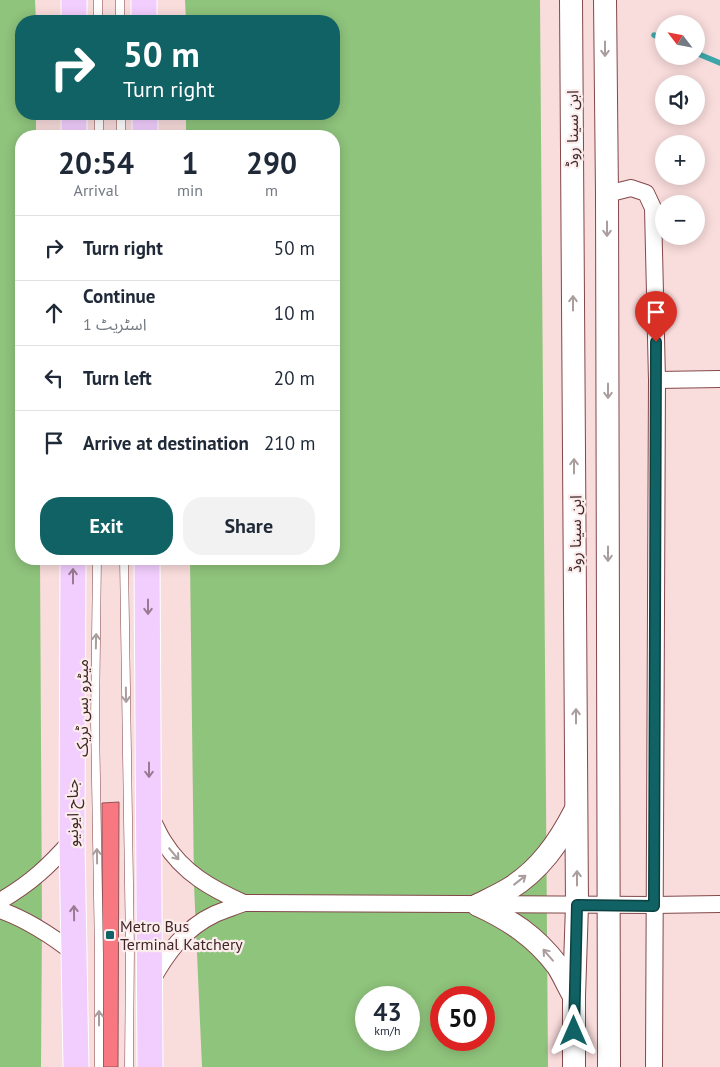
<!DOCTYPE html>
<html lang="en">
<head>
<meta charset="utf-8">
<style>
	body { margin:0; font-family:"PT Sans","Noto Sans Arabic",sans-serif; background:#f2f2f3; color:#1f2937; height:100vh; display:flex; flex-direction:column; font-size:19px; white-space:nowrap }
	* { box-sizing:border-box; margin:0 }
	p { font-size:16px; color:#747a83 }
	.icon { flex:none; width:28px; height:28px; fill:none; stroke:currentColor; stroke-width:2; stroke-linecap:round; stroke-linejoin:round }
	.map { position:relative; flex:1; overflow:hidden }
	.drawer { position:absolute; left:15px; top:130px; width:325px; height:435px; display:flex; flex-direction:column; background:#fff; border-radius:20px; box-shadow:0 2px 12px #0003 }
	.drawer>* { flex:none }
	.top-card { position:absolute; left:15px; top:15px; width:325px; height:105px; border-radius:20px; box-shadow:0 2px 12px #0003; background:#116264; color:#fff; overflow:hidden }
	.needle { width:32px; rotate:302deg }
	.controls { position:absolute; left:655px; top:15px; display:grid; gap:10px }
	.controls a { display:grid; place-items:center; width:50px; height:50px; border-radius:50%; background:#fff; box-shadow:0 2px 12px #0003; font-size:25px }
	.speed { position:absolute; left:355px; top:986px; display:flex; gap:10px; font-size:25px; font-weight:700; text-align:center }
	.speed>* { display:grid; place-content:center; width:65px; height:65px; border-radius:50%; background:#fff; box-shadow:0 2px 12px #0003; line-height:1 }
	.speed small { font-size:12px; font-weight:400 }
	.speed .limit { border:8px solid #d22; background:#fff; color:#111 }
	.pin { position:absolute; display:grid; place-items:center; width:42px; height:42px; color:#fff; margin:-51px -21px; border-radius:50% 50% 50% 0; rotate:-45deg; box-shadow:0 0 5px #0007 }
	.pin .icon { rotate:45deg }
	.me { position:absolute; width:55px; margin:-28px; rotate:0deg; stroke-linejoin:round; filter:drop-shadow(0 0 4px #0008) }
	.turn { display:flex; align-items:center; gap:18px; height:105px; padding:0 25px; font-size:22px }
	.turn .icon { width:65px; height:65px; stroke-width:2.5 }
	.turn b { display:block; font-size:35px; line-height:42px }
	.eta { display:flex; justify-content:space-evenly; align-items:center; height:85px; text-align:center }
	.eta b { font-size:30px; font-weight:800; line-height:35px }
	.cta { display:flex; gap:10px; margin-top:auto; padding:10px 25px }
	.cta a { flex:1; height:58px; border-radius:20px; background:#116264; color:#fff; font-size:20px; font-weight:800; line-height:58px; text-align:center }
	.cta a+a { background:#f2f2f3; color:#1f2937 }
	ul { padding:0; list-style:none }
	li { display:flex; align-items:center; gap:15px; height:65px; padding:0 25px; border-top:1px solid #e0e1e3 }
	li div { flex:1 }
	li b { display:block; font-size:19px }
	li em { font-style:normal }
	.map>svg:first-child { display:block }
	.green { fill:#8fc47c; fill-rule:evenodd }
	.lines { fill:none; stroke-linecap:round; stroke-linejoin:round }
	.stream { stroke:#3da6a8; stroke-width:5.5 }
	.building { fill:#f87881; stroke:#905356 }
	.lane-casing { stroke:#83484a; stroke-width:9 }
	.street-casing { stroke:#83484a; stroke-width:18 }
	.secondary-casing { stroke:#83484a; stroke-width:24 }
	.primary-casing { stroke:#fff; stroke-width:27 }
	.lane { stroke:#fff; stroke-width:8 }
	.street { stroke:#fff; stroke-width:16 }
	.secondary { stroke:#fff; stroke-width:22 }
	.primary { stroke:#f2cefe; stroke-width:25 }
	.oneway { stroke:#aa9d9e }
	.oneway2 { stroke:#9a7a92 }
	.route-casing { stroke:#0b4041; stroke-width:12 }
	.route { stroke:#116264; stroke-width:9 }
	.poi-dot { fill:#116264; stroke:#fceded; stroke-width:2 }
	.labels { text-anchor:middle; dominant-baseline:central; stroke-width:4.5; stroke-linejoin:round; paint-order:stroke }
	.street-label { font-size:16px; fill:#412627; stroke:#fceded }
	.poi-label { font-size:16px; fill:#412627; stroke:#fceded; text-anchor:start }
</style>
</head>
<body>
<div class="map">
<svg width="720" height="1067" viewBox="0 0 720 1067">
	<rect width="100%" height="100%" fill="#f9dcdc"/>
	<g class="green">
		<polygon points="0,0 35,0 36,21 21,21 21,114 36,114 36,136 21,136 21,559 40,559 42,924 41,1067 0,1067"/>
		<path d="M185,0h355l8,1067h-346l-8,-182 -4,-326h144v-423h-148v-22h148v-93h-148zM366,998h43v42h-43zM441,998h43v42h-43z"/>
	</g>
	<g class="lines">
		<g class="stream">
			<polyline points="654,35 664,40"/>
			<polyline points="696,53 720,63"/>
		</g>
	</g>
	<polygon class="building" points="119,802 118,1067 103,1067 102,803"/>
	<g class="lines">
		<g class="lane-casing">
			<g id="lane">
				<polyline points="98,0 98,21"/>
				<polyline points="120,0 120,21"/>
				<polyline points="99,114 99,136"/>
				<polyline points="121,114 121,136"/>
				<polyline points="97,559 95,721 99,955 99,1067"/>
				<polyline points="124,559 130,948 129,1067"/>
			</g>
		</g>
		<g class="street-casing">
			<g id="street">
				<polyline points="607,194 631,188 646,193 653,208 657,380 654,1067"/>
				<polyline points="657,380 720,379"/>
				<path d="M151,818c5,8 8,17 13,24 19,31 48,47 80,61"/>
				<path d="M0,901c31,-18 49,-35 72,-61"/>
				<path d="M0,910c28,10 51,25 75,44"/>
				<path d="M152,980c15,-27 33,-52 63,-66 9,-4 19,-7 29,-11l410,2 66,-1"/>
			</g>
		</g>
		<g class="secondary-casing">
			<g id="secondary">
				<polyline points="571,0 577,905 574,996 574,1067"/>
				<polyline points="605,0 607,194 609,1067"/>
				<path d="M478,905c10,-5 21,-10 31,-16 31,-19 50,-47 66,-78"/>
				<path d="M478,905c32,15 57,31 79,60 6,9 11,21 17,31"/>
			</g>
		</g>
		<g class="primary-casing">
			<g id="primary">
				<polyline points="144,0 144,21"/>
				<polyline points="74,21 74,0"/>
				<polyline points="145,114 145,136"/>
				<polyline points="74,136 74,114"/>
				<polyline points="73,559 72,840 76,1067"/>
				<polyline points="147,559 150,1067"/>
			</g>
		</g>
		<use href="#lane" class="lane"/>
		<use href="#street" class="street"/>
		<use href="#secondary" class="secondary"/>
		<use href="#primary" class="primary"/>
	</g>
	<defs><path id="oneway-shaft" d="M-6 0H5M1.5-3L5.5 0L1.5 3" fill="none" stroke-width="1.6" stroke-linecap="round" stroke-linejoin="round" transform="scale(1.25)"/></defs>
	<g class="oneway">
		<use href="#oneway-shaft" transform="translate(605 49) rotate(90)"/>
		<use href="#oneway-shaft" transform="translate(607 229) rotate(90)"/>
		<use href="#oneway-shaft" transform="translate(573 303) rotate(-90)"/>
		<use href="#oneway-shaft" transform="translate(608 391) rotate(90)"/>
		<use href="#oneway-shaft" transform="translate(574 466) rotate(-90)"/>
		<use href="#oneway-shaft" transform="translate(608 554) rotate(90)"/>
		<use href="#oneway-shaft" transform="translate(96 641) rotate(-89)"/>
		<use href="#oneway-shaft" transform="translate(126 695) rotate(89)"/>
		<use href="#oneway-shaft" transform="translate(576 716) rotate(-90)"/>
		<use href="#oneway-shaft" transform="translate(174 854) rotate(50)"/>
		<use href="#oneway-shaft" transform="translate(97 856) rotate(-91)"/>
		<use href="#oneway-shaft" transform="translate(577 878) rotate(-90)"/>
		<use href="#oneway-shaft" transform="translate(520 880) rotate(-38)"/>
		<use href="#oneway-shaft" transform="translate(548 955) rotate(-131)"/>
		<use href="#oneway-shaft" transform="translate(99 1018) rotate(-90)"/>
	</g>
	<g class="oneway2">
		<use href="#oneway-shaft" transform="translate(73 576) rotate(-90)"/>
		<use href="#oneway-shaft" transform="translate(148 607) rotate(90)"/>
		<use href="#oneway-shaft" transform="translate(149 770) rotate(90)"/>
		<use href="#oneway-shaft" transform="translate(74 913) rotate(-91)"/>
	</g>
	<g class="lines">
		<g class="route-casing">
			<polyline id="route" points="574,1031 577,905 654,906 656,342"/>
		</g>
		<use href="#route" class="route"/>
	</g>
	<rect class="poi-dot" x="105" y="930" width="10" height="10" rx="2.5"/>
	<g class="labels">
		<g class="street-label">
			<text transform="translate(572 129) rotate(-90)">ابن سینا روڈ</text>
			<text transform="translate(575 534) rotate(-90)">ابن سینا روڈ</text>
			<text transform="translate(82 708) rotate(-90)">میٹرو بس ٹریک</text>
			<text transform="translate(72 813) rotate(-90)">جناح ایونیو</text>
		</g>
		<g class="poi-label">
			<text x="120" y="926">Metro Bus<tspan x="120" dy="18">Terminal Katchery</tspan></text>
		</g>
	</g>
</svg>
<div class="controls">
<a><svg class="needle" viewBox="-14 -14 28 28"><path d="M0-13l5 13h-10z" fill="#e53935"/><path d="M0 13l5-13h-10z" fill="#747a83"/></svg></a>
<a><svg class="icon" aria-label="sound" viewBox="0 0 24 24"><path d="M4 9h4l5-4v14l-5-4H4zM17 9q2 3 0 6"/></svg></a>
<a>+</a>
<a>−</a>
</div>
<div class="speed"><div>43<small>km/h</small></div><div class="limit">50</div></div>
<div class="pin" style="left:656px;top:342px;background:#d93025"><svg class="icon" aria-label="arrive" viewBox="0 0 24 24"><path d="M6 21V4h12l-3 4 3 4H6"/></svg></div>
<svg class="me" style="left:574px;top:1031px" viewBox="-20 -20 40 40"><path d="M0-17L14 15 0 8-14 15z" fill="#116264" stroke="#fff" stroke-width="4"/></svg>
<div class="top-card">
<div class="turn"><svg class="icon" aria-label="right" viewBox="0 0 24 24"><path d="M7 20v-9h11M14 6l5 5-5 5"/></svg><div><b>50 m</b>Turn right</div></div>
</div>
<section class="drawer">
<div class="eta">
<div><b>20:54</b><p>Arrival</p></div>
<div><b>1</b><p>min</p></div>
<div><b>290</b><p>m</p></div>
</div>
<ul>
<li><svg class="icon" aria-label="right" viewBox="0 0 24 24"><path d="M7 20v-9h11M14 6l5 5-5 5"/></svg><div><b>Turn right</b></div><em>50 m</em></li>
<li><svg class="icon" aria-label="ahead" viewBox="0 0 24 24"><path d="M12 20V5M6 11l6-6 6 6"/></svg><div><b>Continue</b><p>اسٹریٹ 1</p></div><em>10 m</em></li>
<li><svg class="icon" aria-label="left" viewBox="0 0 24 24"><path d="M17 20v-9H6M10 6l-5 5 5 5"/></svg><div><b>Turn left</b></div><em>20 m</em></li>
<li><svg class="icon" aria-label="arrive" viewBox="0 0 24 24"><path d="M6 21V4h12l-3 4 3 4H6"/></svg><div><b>Arrive at destination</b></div><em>210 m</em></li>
</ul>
<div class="cta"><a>Exit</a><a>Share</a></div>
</section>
</div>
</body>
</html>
